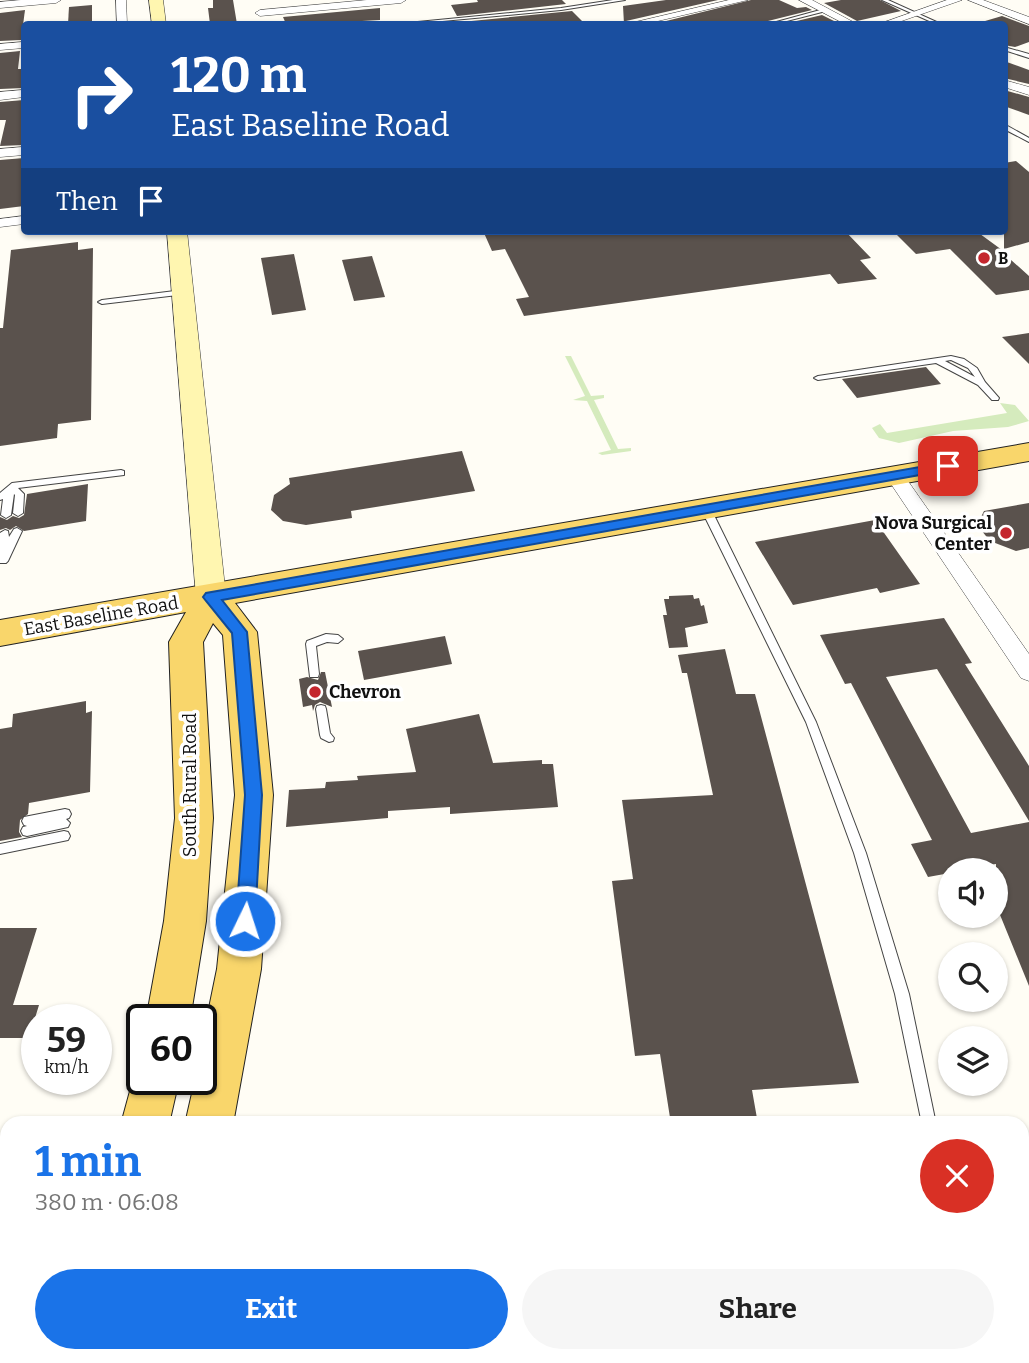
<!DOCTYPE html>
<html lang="en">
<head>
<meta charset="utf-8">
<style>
	body { margin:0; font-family:Bitter,serif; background:#f6f6f6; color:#222; height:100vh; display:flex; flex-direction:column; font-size:26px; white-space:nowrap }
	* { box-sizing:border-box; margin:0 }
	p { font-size:23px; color:#767676 }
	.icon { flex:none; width:38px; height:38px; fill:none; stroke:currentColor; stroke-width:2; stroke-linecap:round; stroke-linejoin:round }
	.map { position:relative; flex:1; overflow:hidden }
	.panel { position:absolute; left:0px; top:1116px; width:1029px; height:247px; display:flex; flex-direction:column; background:#fff; border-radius:21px 21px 0 0; box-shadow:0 2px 5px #0004 }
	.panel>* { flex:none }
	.hud { position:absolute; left:21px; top:21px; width:987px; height:214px; border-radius:7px; box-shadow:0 2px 5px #0004; background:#1a4fa0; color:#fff; overflow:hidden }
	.controls { position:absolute; left:938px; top:858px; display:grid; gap:14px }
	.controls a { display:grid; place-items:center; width:70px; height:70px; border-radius:50%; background:#fff; box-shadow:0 2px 5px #0004; font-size:35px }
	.speed { position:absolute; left:21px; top:1004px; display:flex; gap:14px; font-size:35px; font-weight:700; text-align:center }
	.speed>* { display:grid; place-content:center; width:91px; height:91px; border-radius:50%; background:#fff; box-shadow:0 2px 5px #0004; line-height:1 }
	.speed small { font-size:18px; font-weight:400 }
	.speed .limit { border:4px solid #111; border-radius:10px; background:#fff; color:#111 }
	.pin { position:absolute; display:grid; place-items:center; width:60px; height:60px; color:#fff; margin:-30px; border-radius:14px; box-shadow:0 4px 10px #0006 }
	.me { position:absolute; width:77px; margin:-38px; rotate:4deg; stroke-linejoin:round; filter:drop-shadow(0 0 5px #0008) }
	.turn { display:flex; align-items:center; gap:24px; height:147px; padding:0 35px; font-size:32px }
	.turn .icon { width:91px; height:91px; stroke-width:2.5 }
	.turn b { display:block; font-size:49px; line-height:60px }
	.then { display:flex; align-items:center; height:66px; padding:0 35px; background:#0003; gap:14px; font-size:26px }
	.round { display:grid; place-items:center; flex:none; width:74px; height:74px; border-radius:37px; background:#f6f6f6 }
	.headline { display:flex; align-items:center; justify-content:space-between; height:119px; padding:0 35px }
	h1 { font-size:42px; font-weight:700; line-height:52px; color:#1a73e8 }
	.button { display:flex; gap:14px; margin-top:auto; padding:14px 35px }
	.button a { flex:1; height:80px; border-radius:42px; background:#1a73e8; color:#fff; font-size:28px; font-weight:700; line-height:80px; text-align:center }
	.button a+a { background:#f6f6f6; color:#222 }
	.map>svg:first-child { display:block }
	.green { fill:#d5ebbd }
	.building { fill:#5a524d }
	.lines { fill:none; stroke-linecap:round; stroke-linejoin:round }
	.service-casing { stroke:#444; stroke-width:2 }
	.minor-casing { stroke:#444; stroke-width:1 }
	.secondary-casing { stroke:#333; stroke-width:1 }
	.primary-casing { stroke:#222; stroke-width:2 }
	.service { fill:#fff; fill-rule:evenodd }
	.minor { fill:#fff; fill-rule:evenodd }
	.secondary { fill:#fff6b0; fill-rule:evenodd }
	.primary { fill:#f9d66b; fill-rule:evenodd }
	.route { fill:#1a73e8; stroke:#114b97; stroke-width:2 }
	.poi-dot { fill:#c4262e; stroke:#fff; stroke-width:2.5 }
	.labels { text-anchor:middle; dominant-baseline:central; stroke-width:7; stroke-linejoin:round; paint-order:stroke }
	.far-poi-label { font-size:16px; font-weight:bold; fill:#111; stroke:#fff; text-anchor:start }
	.poi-label { font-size:18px; font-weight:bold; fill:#111; stroke:#fff; text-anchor:end }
	.street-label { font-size:18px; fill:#111; stroke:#fff }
</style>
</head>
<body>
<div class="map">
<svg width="1029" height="1363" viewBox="0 0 1029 1363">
	<rect width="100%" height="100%" fill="#fffdf5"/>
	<g class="green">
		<polygon points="565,356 571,356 591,396 604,395 604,398 594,400 618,449 631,448 631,451 602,455 598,453 611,450 587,401 573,400 585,396"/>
		<polygon points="1000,403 1015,405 1029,421 1008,427 953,431 899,443 879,438 872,428 880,424 887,433 1007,413"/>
	</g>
	<g class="building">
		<polygon points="213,0 233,0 237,24 210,24 208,8 213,8"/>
		<polygon points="477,0 562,0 566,4 457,16 451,5 478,2"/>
		<polygon points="666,0 718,0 626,21 624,24 623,6"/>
		<polygon points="751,0 779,0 797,8 806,7 812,10 768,21 766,24 654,24"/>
		<polygon points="841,0 880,0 901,11 857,21 824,3"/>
		<polygon points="92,5 92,24 68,24 69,7"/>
		<polygon points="380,8 380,20 362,21 286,24 283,17"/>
		<polygon points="25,10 21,40 0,41 0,13"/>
		<polygon points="572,11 583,22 462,24 461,22"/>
		<polygon points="822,15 840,24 784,24"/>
		<polygon points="1002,16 1029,26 1029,42 1015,47 1004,45 1004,24 975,24"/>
		<polygon points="20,51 18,69 24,69 24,88 0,89 0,53"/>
		<polygon points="1004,61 1029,70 1029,84 1004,78"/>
		<polygon points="1004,90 1029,97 1029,115 1004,106"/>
		<polygon points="24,100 24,145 0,146 6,120 0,120 0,102"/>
		<polygon points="24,158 24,206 0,209 0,160"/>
		<polygon points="1016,161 1029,172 1029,242 1004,249 1004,163"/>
		<polygon points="502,231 845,231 871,258 860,260 877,279 838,284 830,274 524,316 516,299 529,297 505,249 492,251 484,233"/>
		<polygon points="893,231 976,231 1002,250 1000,250 1029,276 1029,290 996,295 950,249 916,254"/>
		<polygon points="78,242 78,250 93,248 91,420 58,424 57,438 0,446 0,328 3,328 11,250"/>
		<polygon points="294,254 306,310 272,315 261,258"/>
		<polygon points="372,256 385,297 354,301 342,260"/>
		<polygon points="1029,333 1029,364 1002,337"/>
		<polygon points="926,367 941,384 857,398 842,379"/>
		<polygon points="462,451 475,491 351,511 352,518 306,525 283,521 271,510 274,495 290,484 289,478"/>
		<polygon points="88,484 86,521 24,531 16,526 10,530 6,528 0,530 0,517 7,520 13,516 19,518 24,515 27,494"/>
		<polygon points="1029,503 1029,548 1016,551 990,541 977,525 984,511"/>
		<polygon points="875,520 920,584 880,593 877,588 793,605 755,542"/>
		<polygon points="693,595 694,599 699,598 701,606 704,605 708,623 685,628 688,647 669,648 663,615 667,615 664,599 669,599 669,596"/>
		<polygon points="944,618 972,663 965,664 1029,766 1029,821 937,669 886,677 971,833 1029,822 1029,986 996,905 996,864 950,870 950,873 928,877 911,844 932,840 851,683 845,684 820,635"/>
		<polygon points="445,636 452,664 364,680 358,651"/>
		<polygon points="725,649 736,694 755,694 859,1083 752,1090 758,1124 671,1124 660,1054 635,1056 612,881 633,879 622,800 713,795 687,673 682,673 678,655"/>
		<polygon points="321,672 325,672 332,707 320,702 315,705 313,711 312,705 303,707 299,679 307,677 318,680"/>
		<polygon points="86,701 86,713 92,711 90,792 29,803 28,814 20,820 19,832 22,837 0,841 0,729 12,727 13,714"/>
		<polygon points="479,714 493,763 542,760 542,764 553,764 558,807 450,814 450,807 388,811 388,818 286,827 289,790 325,788 326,782 358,780 357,776 416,772 406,729"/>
		<polygon points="0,928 37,928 13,1005 39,1005 29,1038 0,1038"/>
	</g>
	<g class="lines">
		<g class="service-casing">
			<g id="service">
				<polygon points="613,0 625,0 561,10 410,24 397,24 561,8"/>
				<polygon points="882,0 888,0 941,24 936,24"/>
				<polygon points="824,9 826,11 775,24 769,24"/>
				<polygon points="1004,47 1029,54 1029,58 1004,50"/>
				<polygon points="1004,124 1029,138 1029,142 1004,129"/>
				<polygon points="183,290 186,290 186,294 102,304 98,302 102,300"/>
				<path d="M951,356l13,3 13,9 8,14 14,16 -1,2h-6l-14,-15 -42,-22 -118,17 -4,-2 4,-2zM951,360l17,8 7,9 -30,-16z"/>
				<polygon points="121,470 124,471 124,475 18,488 24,494 23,513 18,516 13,513 15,495 14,494 11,515 6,518 1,515 3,499 0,500 0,493 12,483"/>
				<polygon points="706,506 711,509 816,722 866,853 909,994 936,1124 922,1124 895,994 854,853 806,722 701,509"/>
				<polygon points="17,528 22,531 8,561 6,563 0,563 0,533 5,530 8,531 9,537 14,529"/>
				<polygon points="326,634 338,635 343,639 338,643 327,642 316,646 319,674 318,677 310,677 306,644 307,641"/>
				<polygon points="321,705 325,706 326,709 330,733 334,738 333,741 329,742 321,738 320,735 316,709 317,706"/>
				<polygon points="65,809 69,810 71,814 69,818 66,819 70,823 68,827 27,836 23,835 21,831 23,827 27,826 24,825 22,821 24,817"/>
				<polygon points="64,831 68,832 70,836 68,840 0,854 0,844"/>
				<polygon points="965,1356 981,1356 982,1363 966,1363"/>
			</g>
		</g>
		<g class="minor-casing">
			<g id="minor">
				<polygon points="21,0 61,0 56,3 0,8 0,2"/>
				<polygon points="116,0 126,0 127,24 117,24"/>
				<polygon points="367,0 406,0 401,3 260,16 255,13 260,10"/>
				<polygon points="729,0 748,0 645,24 627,24"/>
				<polygon points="799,0 812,0 857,24 845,24"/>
				<polygon points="947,0 962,0 893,24 879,24"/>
				<polygon points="968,0 983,0 1029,17 1029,24"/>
				<polygon points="24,42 24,48 0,50 0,44"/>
				<polygon points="1004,80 1029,87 1029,95 1004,87"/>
				<polygon points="24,90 24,97 0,100 0,92"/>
				<polygon points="24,147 24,155 0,157 0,149"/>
				<polygon points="24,216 24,224 0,227 0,219"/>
				<polygon points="894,469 901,471 1029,654 1029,681 1021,678 885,475 887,471"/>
				<polygon points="0,1216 7,1217 7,1249 0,1248"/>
				<polygon points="570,1356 619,1356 622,1363 572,1363"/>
			</g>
		</g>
		<g class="secondary-casing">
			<g id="secondary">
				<polygon points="149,0 163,0 166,24 152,24"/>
				<polygon points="167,231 187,231 226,597 221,605 211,608 201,605 196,597"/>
			</g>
		</g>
		<g class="primary-casing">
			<g id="primary">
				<polygon points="1029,443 1029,461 235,603 257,632 273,795 261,969 233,1124 185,1124 195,1080 201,1080 201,1047 217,969 235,795 223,635 213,623 203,642 213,818 206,921 190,1020 146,1020 164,921 175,818 169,642 186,612 0,646 0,620"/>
				<polygon points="142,1063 142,1080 179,1080 169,1124 121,1124 133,1080"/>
				<polygon points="40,1356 94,1356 92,1363 38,1363"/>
				<polygon points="115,1356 169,1356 167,1363 113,1363"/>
			</g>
		</g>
		<use href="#service" class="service"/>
		<use href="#minor" class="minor"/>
		<use href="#secondary" class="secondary"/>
		<use href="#primary" class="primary"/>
	</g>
	<polygon class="route" points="948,462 955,466 953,469 222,600 247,632 262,795 255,921 252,927 245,930 238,927 236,921 245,795 232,633 206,601 203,597 206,593"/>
	<g class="poi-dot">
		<circle cx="984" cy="258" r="7"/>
		<circle cx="1006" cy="533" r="7"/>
		<circle cx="315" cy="692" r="7"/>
	</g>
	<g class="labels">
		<g class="far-poi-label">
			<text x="998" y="258">B</text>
		</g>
		<g class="poi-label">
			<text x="992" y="523">Nova Surgical<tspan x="992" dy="21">Center</tspan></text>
			<text x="329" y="692" text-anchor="start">Chevron</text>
		</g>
		<g class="street-label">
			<text transform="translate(101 616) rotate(-10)">East Baseline Road</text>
			<text transform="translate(190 785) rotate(-90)">South Rural Road</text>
		</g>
	</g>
</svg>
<div class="controls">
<a><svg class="icon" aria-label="sound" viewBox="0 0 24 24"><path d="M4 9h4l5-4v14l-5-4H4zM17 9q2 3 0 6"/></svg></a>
<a><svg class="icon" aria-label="search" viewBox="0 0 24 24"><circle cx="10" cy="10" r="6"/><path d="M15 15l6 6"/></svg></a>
<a><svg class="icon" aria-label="layers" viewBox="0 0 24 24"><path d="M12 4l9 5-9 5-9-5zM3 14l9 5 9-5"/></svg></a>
</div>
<div class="speed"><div>59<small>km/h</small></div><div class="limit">60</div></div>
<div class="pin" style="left:948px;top:466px;background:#d93025"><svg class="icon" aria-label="arrive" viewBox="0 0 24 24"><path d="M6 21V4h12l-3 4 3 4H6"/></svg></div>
<svg class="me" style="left:245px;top:921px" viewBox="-20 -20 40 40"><circle r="17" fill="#1a73e8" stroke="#fff" stroke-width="3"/><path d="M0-11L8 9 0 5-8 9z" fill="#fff"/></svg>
<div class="hud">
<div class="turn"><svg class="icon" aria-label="right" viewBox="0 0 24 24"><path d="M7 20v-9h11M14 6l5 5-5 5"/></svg><div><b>120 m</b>East Baseline Road</div></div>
<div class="then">Then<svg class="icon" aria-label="arrive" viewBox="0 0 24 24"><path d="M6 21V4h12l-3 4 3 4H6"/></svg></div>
</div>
<section class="panel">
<div class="headline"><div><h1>1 min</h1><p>380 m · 06:08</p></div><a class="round" style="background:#d93025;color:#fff"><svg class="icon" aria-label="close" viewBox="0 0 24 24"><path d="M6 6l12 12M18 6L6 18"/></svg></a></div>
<div class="button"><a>Exit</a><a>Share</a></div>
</section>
</div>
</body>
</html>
